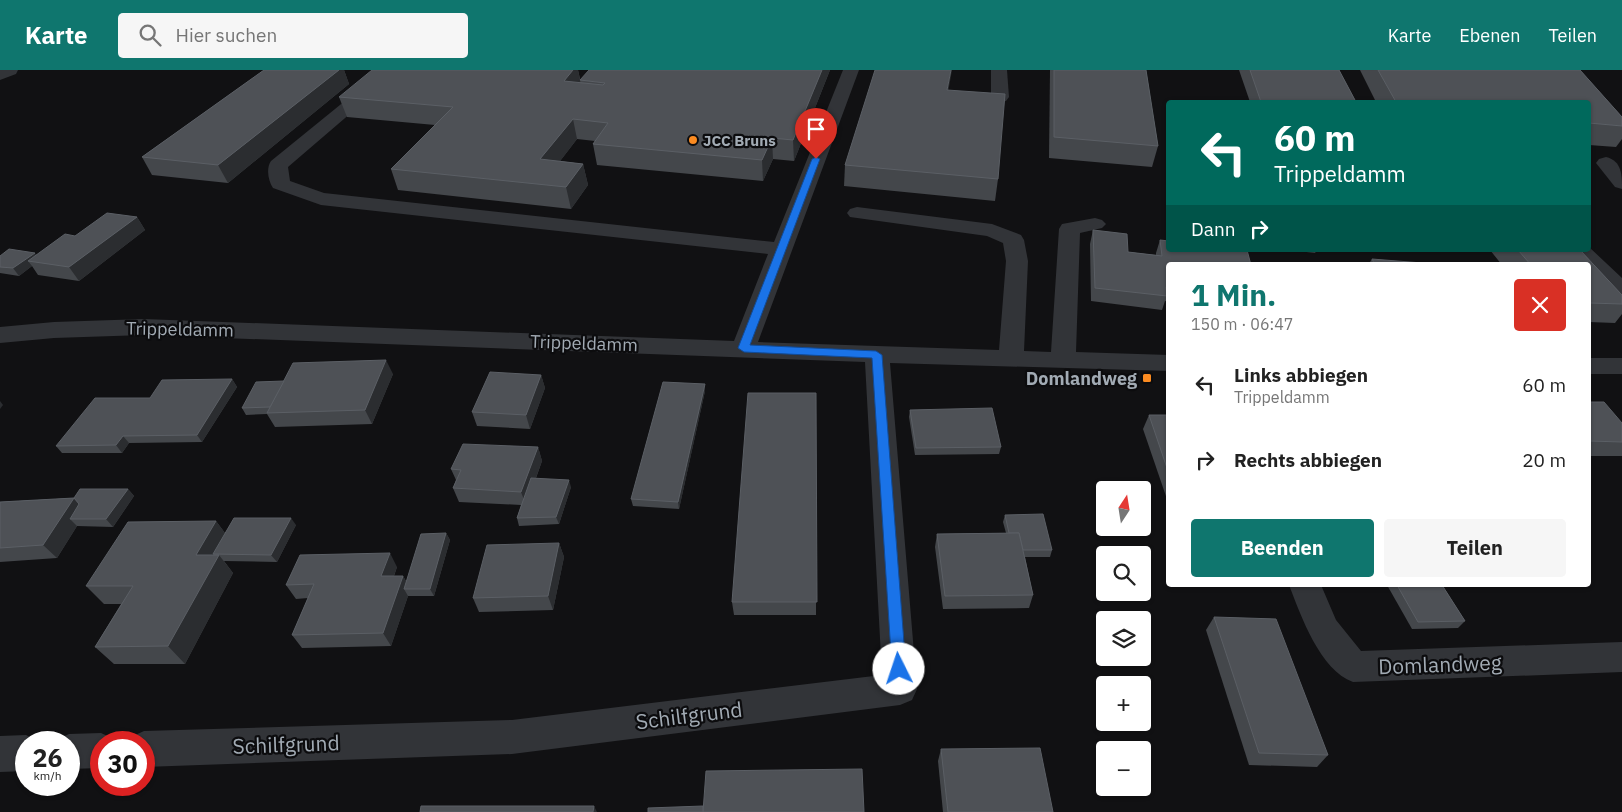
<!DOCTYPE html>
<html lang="de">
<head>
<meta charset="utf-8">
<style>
	body { margin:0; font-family:"IBM Plex Sans",sans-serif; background:#f6f6f6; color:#222; height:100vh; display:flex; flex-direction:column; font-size:19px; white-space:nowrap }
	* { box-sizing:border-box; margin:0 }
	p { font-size:16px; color:#767676 }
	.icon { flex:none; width:28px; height:28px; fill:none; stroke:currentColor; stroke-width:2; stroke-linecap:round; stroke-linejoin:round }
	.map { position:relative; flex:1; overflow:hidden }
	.sheet { position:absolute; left:1166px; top:192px; width:425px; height:325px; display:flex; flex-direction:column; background:#fff; border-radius:5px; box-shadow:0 1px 4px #0004 }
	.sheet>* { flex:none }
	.top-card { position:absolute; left:1166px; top:30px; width:425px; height:152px; border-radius:5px; box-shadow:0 1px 4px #0004; background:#00695c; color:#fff; overflow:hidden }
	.needle { width:32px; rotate:12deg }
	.controls { position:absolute; left:1096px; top:411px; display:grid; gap:10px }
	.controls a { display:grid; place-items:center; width:55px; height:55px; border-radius:5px; background:#fff; box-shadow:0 1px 4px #0004; font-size:25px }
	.speed { position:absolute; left:15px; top:661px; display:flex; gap:10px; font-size:25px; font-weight:700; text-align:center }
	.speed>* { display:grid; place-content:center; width:65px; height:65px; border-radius:50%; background:#fff; box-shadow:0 1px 4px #0004; line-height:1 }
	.speed small { font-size:12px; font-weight:400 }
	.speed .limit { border:8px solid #d22; background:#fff; color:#111 }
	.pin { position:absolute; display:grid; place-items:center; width:42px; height:42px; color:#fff; margin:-51px -21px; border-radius:50% 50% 50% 0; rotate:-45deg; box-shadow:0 0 5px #0007 }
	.pin .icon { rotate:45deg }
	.me { position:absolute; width:55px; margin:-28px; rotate:356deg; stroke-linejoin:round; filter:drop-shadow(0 0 4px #0008) }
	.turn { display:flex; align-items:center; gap:18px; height:105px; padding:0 25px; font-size:22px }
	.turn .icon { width:65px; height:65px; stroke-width:2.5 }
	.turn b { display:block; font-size:35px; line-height:42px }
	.then { display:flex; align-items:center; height:48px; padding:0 25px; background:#0003; gap:10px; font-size:19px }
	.round { display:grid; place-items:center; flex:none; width:52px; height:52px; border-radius:5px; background:#f6f6f6 }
	.head { display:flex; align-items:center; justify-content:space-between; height:85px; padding:0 25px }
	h1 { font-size:30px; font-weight:700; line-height:38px; color:#0f766e }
	.action { display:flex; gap:10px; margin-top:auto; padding:10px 25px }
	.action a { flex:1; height:58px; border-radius:5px; background:#0f766e; color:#fff; font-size:20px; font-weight:700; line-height:58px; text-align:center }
	.action a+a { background:#f6f6f6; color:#222 }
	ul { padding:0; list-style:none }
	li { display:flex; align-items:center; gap:15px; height:75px; padding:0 25px }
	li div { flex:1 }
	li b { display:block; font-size:19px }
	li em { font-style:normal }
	header { display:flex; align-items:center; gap:30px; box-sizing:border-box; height:70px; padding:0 25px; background:#0f766e; color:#fff }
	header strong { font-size:24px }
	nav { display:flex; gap:28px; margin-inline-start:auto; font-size:18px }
	.search { width:350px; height:45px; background:#f6f6f6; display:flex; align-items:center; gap:12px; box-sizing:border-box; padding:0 18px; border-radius:5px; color:#767676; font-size:19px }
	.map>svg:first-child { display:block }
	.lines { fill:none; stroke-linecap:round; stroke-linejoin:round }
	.minor { fill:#323438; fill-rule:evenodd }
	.wall { fill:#44474b }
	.shaded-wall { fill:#2b2d30 }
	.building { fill:#4e5156; stroke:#5b5f65 }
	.route { fill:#1a73e8; stroke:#114b97 }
	.poi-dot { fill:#fb8b21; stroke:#0c0c0e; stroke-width:2 }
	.labels { text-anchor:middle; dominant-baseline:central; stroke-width:4.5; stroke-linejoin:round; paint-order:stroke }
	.far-poi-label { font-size:15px; font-weight:bold; fill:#a2abb4; stroke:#0c0c0e; text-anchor:start }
	.street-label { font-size:18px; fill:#a2abb4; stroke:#0c0c0e }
	.poi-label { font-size:18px; font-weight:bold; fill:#a2abb4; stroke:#0c0c0e; text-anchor:end }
	.near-street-label { font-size:21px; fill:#a2abb4; stroke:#0c0c0e }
</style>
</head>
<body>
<header>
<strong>Karte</strong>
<div class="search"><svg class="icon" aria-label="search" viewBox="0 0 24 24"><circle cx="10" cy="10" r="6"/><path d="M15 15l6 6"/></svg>Hier suchen</div>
<nav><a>Karte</a><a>Ebenen</a><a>Teilen</a></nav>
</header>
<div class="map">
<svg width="1622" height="742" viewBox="0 0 1622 742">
	<rect width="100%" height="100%" fill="#111113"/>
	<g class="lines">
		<g class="minor">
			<polygon points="0,0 18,0 16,4 0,10"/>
			<path d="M383,0h18l-113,97 2,14 34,12 450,49 69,-172h16l-101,272 241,8 7,-89 -3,-18 -16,-7 -137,-19 -3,-4 3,-4 7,-2 135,17 29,11 3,5 4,21 -4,90 27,1 8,-123 3,-5 33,-6 7,2 4,4 -4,4 -22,5 -4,119 93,3v16l-279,-8 27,326 -5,11 -12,5 -388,49 -368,13v-25h-15l2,-5 13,-6 368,-11 370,-45 -17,-313 -721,-27 -90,3 -54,5v-16l54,-5 90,-3 590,22 34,-87 -447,-49 -48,-17c-5,-7 -7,-20 -2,-27z"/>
			<polygon points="991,0 1007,0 1009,27 1006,31 1000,32 994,31 991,27"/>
			<path d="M1606,87c16,4 16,18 16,32l-7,-2 -19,-24 3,-4z"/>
			<polygon points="1589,177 1622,208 1622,227 1614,225 1589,201 1589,195 1582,195 1568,180 1589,180"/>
			<rect x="1589" y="288" width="33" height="16"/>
			<path d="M1289,515h32l15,35 25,31 261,-9v30l-269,10c-33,-12 -52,-66 -64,-97z"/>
			<polygon points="101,663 114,669 116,672 101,672 101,698 69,699 69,672 55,672 56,670 69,664"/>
			<polygon points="26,665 40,672 26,672 26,701 0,702 0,666"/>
		</g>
	</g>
	<g class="wall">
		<polygon points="264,0 344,0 349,14 228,113 152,105 142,87"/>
		<polygon points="578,0 581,13 580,10 830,0 794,91 773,89 763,111 597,95 593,74 595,71 577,69 560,91 583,94 588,115 571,139 398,120 391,99 435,55 347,47 339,27"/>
		<polygon points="1050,0 1146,0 1158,76 1152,97 1049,88"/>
		<polygon points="1239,0 1339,0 1356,32 1250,32"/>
		<polygon points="1360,0 1580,0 1622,47 1622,69 1616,77 1589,75 1589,32 1376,32"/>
		<polygon points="949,20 998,109 995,131 844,116 845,95"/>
		<polygon points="137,147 145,160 79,211 38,205 32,196 19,206 0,203 0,186 36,185"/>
		<polygon points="1093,160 1128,182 1156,185 1156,183 1160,170 1169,195 1169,232 1165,231 1162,240 1091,231 1090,174"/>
		<polygon points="1289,180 1317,180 1315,183"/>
		<polygon points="1490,180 1580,180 1622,225 1622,244 1615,253 1589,252 1589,195 1502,195"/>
		<polygon points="1372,189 1375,195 1368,195"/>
		<polygon points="393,304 372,354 275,357 267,344 246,345 242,338 284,311"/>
		<polygon points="541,305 545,318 530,359 477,356 472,342"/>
		<polygon points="232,309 237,317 202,372 129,373 122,383 62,383 56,376 150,328"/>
		<polygon points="705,321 679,439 633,436 631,429"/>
		<polygon points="816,323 816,545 734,545 732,532"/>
		<polygon points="1589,332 1622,353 1622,386 1589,386"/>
		<polygon points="910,340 1001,377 999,384 915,385 909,347"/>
		<polygon points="1149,345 1169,345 1169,435 1143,359"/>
		<polygon points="538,377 542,391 536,408 571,417 559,454 519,456 517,448 521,435 459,432 453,418 456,410 451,399"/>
		<polygon points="128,419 134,426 113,457 77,456 57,488 0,492 0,432 74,428"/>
		<polygon points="1005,445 1052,480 1050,487 1025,487 1033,525 1029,538 943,539 935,477 937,464 1006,463 1003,452"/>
		<polygon points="216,451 225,463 296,455 277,492 224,491 233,503 185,594 114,594 95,577 121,534 104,534 86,516"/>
		<polygon points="446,463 450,470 434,526 408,526 391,576 302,578 292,565 308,528 296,529 286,515 397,497 394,506 403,506 406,511"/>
		<polygon points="559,473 564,487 553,540 479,542 473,528"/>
		<polygon points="1387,515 1442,515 1465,551 1458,558 1412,559"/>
		<polygon points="1214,547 1328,685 1317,697 1249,695 1206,560"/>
		<polygon points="941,679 1053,742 943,742 938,691"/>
	</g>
	<g class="shaded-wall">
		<polygon points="339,0 344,0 349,14 228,113 218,95"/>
		<polygon points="573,0 578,0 581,15 564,11"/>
		<polygon points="822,0 830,0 794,91 793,70"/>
		<polygon points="951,0 952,0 945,40 947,20"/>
		<polygon points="573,49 577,69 545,111 540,89"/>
		<polygon points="772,68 773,89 763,111 762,90"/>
		<polygon points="583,94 588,115 571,139 566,117"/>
		<polygon points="137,147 145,160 79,211 69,197"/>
		<polygon points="35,183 40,190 28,191 32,196 19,206 13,198"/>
		<polygon points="386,290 393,304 372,354 365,340"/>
		<polygon points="541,305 545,318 530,359 526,345"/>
		<polygon points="232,309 237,317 202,372 197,365"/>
		<polygon points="705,314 705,321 679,439 678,432"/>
		<polygon points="0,331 3,335 0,339"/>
		<polygon points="123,366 129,373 122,383 116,375"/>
		<polygon points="538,377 542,391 526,435 521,422"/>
		<polygon points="569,410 571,417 559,454 556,447"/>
		<polygon points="128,419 134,426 113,457 106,449"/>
		<polygon points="74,428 86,441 70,449 77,456 57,488 43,475"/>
		<polygon points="291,448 296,455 277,492 271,485"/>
		<polygon points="216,451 230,470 213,484 216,489 219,485 233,503 185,594 168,576 196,485"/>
		<polygon points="446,463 450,470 434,526 430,519"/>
		<polygon points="559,473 564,487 553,540 548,526"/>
		<polygon points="390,483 397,497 389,519 381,506"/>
		<polygon points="403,506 410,519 404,519 408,526 391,576 383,563"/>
		<polygon points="594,736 597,742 593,742"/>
	</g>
	<g class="building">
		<polygon points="264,0 339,0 218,95 142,87"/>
		<polygon points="372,0 573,0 564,11 603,15 605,13 580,10 589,0 822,0 793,70 772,68 762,90 593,74 608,53 573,49 540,89 583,94 566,117 391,99 453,37 339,27"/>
		<polygon points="875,0 951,0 947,20 1005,24 998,109 845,95"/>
		<polygon points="1054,0 1146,0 1158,76 1054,67"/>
		<polygon points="1250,0 1339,0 1356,32 1261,32"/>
		<polygon points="1378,0 1580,0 1622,47 1622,56 1589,53 1589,32 1396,32"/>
		<polygon points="107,143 137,147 69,197 28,191 65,164 75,166"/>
		<polygon points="1093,160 1127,164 1128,182 1162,186 1160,170 1169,171 1169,180 1247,180 1251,195 1169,195 1169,217 1166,217 1167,226 1095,218"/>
		<polygon points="9,179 35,183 13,198 0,197 0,186"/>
		<polygon points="1518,180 1580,180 1622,225 1622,234 1589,233 1589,195 1531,195"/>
		<polygon points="1372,189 1435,194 1435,195 1375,195"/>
		<polygon points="386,290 365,340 267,343 293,293"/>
		<polygon points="490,302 541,305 526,345 472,342"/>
		<polygon points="232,309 197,365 123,366 116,375 56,376 95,328 150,328 162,310"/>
		<polygon points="284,311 270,337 242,338 256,312"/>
		<polygon points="663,312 705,314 678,432 631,429"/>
		<polygon points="748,323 816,323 817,532 732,532"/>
		<polygon points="1589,332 1604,332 1622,353 1622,372 1589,371"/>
		<polygon points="992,338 1001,377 916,378 910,340"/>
		<polygon points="1149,345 1169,345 1169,404"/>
		<polygon points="463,374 538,377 521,422 453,418 461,400 451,399"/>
		<polygon points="531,408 569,410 556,447 517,448"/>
		<polygon points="80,419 128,419 106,449 70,449 79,434 74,428"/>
		<polygon points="74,428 43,475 0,478 0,432"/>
		<polygon points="1043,444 1052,480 1023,480 1019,463 1009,463 1005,445"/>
		<polygon points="234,448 291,448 271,485 213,484"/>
		<polygon points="216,451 196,485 219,485 168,576 95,577 133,516 86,516 128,452"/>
		<polygon points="446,463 430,519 404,519 421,464"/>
		<polygon points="1019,463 1033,525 945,526 937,464"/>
		<polygon points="559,473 548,526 473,528 487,475"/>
		<polygon points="390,483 381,506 403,506 383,563 292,565 314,514 286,515 300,485"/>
		<polygon points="1397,515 1442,515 1465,551 1418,552"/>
		<polygon points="1214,547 1276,549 1328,685 1259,683"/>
		<polygon points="1040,678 1053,742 948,742 941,679"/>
		<polygon points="862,699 864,742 703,742 706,701"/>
		<polygon points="421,736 594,736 593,742 420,742"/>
		<polygon points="703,736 703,742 648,742 648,738"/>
	</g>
	<polygon class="route" points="816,87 820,89 750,275 876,281 882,285 906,599 904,604 899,606 894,604 892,599 872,288 744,282 738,278 812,89"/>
	<g class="poi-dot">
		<circle cx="693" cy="70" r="5"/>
		<rect x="1142" y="303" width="10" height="10" rx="2.5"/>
	</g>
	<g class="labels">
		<g class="far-poi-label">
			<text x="703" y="70">JCC Bruns</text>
		</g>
		<g class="street-label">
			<text transform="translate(180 259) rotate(1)">Trippeldamm</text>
			<text transform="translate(584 273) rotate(2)">Trippeldamm</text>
		</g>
		<g class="poi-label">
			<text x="1137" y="308">Domlandweg</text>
		</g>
		<g class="near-street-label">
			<text transform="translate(1440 594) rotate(-2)">Domlandweg</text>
			<text transform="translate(689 645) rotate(-7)">Schilfgrund</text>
			<text transform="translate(286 674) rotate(-2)">Schilfgrund</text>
		</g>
	</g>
</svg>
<div class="controls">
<a><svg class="needle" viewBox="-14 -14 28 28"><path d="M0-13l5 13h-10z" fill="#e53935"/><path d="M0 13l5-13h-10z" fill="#767676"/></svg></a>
<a><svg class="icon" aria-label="search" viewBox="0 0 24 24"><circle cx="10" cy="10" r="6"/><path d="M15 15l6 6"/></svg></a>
<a><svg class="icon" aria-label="layers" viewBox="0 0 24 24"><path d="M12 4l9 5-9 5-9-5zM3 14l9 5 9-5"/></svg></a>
<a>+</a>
<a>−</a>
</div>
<div class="speed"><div>26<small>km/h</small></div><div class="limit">30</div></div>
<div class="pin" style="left:816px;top:89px;background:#d93025"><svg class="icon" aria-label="arrive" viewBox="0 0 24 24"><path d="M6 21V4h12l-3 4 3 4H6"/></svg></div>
<svg class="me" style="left:899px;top:599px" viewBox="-20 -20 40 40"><circle r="19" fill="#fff"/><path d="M0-13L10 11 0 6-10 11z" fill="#1a73e8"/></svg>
<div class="top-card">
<div class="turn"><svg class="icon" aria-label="left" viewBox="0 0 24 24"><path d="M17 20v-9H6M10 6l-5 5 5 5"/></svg><div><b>60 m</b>Trippeldamm</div></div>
<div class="then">Dann<svg class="icon" aria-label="right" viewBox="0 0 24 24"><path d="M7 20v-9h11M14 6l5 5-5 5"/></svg></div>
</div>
<section class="sheet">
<div class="head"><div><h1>1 Min.</h1><p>150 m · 06:47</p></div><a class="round" style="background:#d93025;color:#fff"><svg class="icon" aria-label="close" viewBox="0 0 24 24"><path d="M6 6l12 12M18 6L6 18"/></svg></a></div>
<ul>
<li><svg class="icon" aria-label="left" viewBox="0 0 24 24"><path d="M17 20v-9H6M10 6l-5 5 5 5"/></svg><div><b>Links abbiegen</b><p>Trippeldamm</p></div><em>60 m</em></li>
<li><svg class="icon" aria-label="right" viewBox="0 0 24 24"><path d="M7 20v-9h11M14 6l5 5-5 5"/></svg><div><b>Rechts abbiegen</b></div><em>20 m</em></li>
</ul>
<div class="action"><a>Beenden</a><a>Teilen</a></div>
</section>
</div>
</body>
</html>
